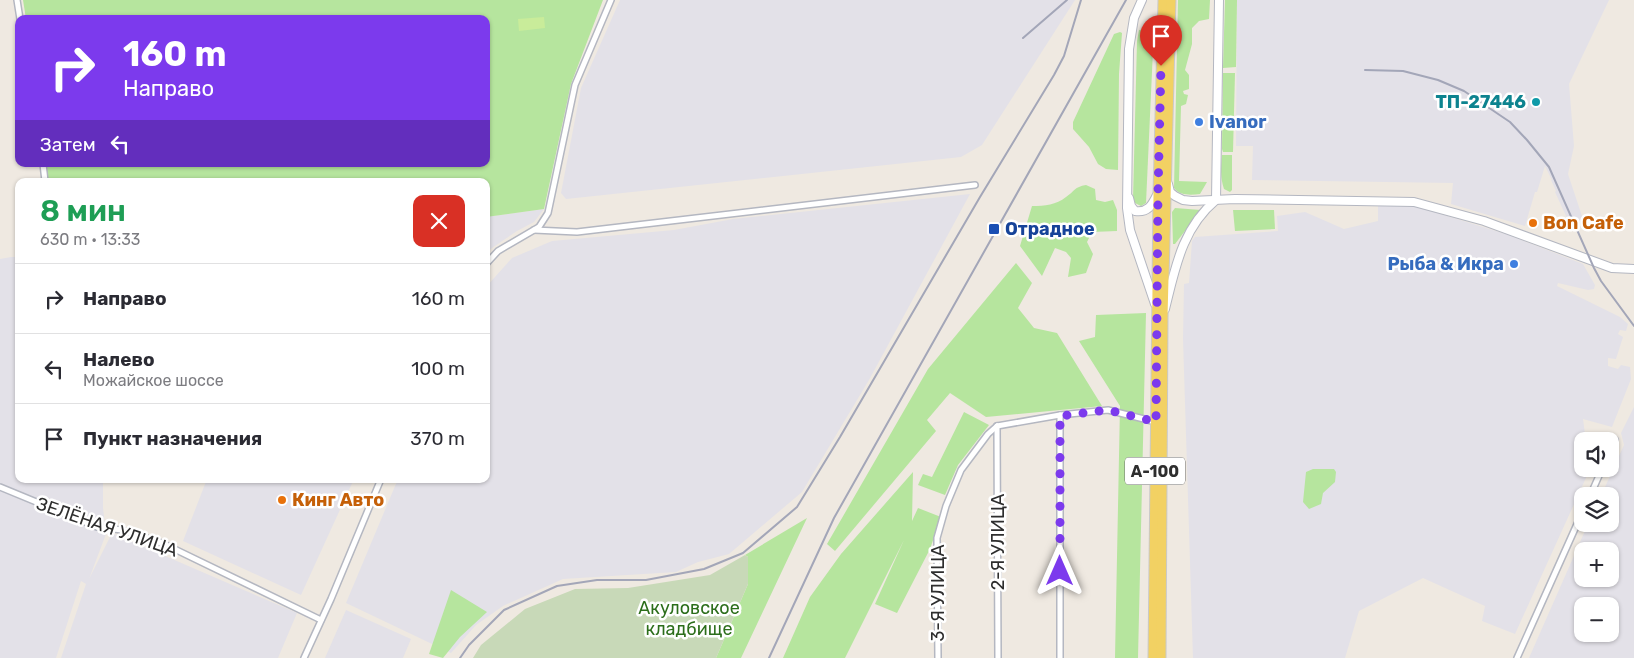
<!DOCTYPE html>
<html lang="ru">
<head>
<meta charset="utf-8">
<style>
	body { margin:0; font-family:Rubik,sans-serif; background:#f2f2f3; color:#2b2b33; height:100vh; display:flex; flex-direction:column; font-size:19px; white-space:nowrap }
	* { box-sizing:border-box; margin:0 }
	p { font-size:16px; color:#7c7c81 }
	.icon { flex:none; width:28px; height:28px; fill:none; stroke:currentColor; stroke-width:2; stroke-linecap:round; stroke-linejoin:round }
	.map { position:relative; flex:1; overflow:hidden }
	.side { position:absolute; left:15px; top:178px; width:475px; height:305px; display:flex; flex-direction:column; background:#fff; border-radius:10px; box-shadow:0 1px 4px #0004 }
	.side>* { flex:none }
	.banner { position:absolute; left:15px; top:15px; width:475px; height:152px; border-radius:10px; box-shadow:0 1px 4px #0004; background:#7c3aed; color:#fff; overflow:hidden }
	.fabs { position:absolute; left:1574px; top:432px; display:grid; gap:10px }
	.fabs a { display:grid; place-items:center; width:45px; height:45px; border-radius:10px; background:#fff; box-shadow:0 1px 4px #0004; font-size:25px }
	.pin { position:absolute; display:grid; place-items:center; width:42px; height:42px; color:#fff; margin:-51px -21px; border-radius:50% 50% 50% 0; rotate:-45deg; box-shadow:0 0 5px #0007 }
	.pin .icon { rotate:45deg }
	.me { position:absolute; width:55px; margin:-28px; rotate:0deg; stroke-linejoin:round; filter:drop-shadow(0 0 4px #0008) }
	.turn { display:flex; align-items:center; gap:18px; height:105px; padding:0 25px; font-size:22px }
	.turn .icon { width:65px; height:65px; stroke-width:2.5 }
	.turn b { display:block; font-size:35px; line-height:42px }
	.then { display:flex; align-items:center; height:48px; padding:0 25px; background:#0003; gap:10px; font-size:19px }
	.round { display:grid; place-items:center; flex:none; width:52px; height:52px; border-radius:10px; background:#f2f2f3 }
	.summary { display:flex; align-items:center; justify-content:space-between; height:85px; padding:0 25px }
	h1 { font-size:30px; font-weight:600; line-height:38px; color:#1e9e55 }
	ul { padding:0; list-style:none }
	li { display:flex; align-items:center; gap:15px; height:70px; padding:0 25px; border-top:1px solid #e1e1e2 }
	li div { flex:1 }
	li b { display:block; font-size:19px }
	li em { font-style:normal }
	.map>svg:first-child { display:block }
	.industrial { fill:#e3e1e8; fill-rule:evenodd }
	.green { fill:#b6e59e }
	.cemetery { fill:#c8d9b8 }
	.pitch { fill:#c9ec9a }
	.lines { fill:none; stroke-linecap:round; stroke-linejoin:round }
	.street-casing { stroke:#b4b7c1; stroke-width:8 }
	.secondary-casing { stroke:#b4b7c1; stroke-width:10 }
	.primary-casing { stroke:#c9c9c9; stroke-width:11 }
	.street { stroke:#fff; stroke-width:5 }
	.secondary { stroke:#fff; stroke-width:8 }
	.primary { stroke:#f2d163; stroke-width:9 }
	.rail { stroke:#a3a6b8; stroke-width:2 }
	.route { stroke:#7c3aed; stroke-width:9; stroke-dasharray:0 16.2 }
	.culture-dot { fill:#0f9aa8; stroke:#fff; stroke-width:2 }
	.shop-dot { fill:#3f7fe0; stroke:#fff; stroke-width:2 }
	.food-dot { fill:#e8710a; stroke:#fff; stroke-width:2 }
	.transit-dot { fill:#1a4fb4; stroke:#fff; stroke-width:2 }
	.labels { text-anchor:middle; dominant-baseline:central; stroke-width:5; stroke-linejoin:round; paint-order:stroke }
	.shield { fill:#fff; stroke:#6d6d6d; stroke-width:1 }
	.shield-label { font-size:16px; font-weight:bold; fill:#2e2e2e }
	.culture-label { font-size:18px; font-weight:bold; fill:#0d838f; stroke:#fff; text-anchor:end }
	.shop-label { font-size:18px; font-weight:bold; fill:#366cbe; stroke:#fff; text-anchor:start }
	.food-label { font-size:18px; font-weight:bold; fill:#c56008; stroke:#fff; text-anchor:start }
	.transit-label { font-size:18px; font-weight:bold; fill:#164399; stroke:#fff; text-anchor:start }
	.street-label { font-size:18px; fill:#2e2e2e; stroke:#fff }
	.park-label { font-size:18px; fill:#2c6e1b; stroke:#fff }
</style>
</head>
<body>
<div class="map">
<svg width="1634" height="658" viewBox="0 0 1634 658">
	<rect width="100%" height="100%" fill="#efe9e1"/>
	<g class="industrial">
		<polygon points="620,0 1075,0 982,145 961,157 566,199 561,193 581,88"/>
		<polygon points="1237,0 1609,0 1569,84 1574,146 1568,174 1584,222 1572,229 1555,192 1556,191 1551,180 1552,180 1545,166 1537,192 1535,192 1525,226 1451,204 1453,183 1252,180 1253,146 1236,146"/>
		<polygon points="970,194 869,380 802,492 729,554 698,562 676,572 563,579 503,606 476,625 451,653 346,603 398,479 486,479 486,287 512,258 552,241 674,230 733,219"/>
		<polygon points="1378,205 1418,207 1509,235 1583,264 1595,285 1594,289 1588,290 1558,283 1557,286 1620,317 1628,324 1626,331 1620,330 1618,334 1623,337 1616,359 1608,358 1608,366 1618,369 1621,365 1630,367 1631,379 1612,427 1583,419 1585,434 1593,441 1582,441 1582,469 1590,469 1515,634 1482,621 1485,606 1423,578 1359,611 1345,658 1193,658 1183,339 1184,284 1189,283 1192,241 1195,237 1278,231 1277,216 1305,212 1344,229 1378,221"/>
		<polygon points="544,209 534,222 517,231 492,248 486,253 486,217"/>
		<polygon points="11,257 19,257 19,479 103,479 103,508 106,534 89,579 112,533 297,613 278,658 61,658 86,584 81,581 56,658 0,658 0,259"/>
		<path d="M1634,407v251h-105l59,-134h22v-28h-9l23,-51 -3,-12zM1582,551h28v28h-28zM1582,606h28v28h-28z"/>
		<polygon points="207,479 354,479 301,595 183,541"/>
		<polygon points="346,610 411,639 403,658 325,658"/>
	</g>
	<g class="green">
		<polygon points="23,0 603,0 571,84 544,209 486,217 486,181 47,181 45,164 486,164 486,19 26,19"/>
		<path d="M1178,0h32l-1,19 -10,2 -7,7v16l-7,26 4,5v14l-6,2 1,3 4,1 -2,9 -5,2 -2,75 28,1 -7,12c-9,1 -20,2 -26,-6z"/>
		<polygon points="1225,0 1237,0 1236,67 1223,68"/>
		<polygon points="1154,28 1146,203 1141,206 1135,203 1133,199 1137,41 1139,30"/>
		<polygon points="1120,32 1122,33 1119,74 1118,170 1106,169 1098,164 1089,147 1073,129 1073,122 1114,34"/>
		<polygon points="1223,73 1235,73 1233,152 1223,152 1222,149"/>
		<path d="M1222,155h10v35l-2,2 -6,-3c-4,-12 -3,-22 -2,-34z"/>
		<path d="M1086,185l9,4 1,11 9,2 8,-2 4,10v21l-25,1 -5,10 6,12 -7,19 -18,4 3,-19 -5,-6 -11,-4 -13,28 -22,-30 12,-40c13,0 24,-1 34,-9 9,-6 8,-10 20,-12z"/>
		<polygon points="1175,208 1201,210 1175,244 1173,244 1172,212"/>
		<polygon points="1233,210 1274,210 1275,229 1235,231"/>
		<polygon points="1016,263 1032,283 1018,308 1034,328 1057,333 1102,406 986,417 950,393 927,420 936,431 835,551 827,544 928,369"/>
		<polygon points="1146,313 1138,658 1115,658 1120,406 1079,341 1095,337 1096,315"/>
		<polygon points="964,412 989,425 958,465 945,495 918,485 923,474 932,477"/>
		<polygon points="1313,469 1334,469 1336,472 1335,482 1323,493 1321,504 1309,509 1303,502 1306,472"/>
		<polygon points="913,472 912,521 918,508 941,517 930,549 897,613 875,604 904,540 845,658 783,658 810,597 841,554"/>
		<polygon points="807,518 741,658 716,658 748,584 748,557 745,555"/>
		<polygon points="451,590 487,612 460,637 443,658 429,654"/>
	</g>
	<polygon class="cemetery" points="745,555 748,557 748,584 716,658 473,658 481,645 525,609 575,589 628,588 710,575"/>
	<polygon class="pitch" points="544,17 545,28 519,31 518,19"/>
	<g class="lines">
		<g class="street-casing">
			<g id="street">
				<polyline points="17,0 20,19"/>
				<polyline points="43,164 45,181"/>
				<polyline points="534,230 577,232 975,185"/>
				<polyline points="486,264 498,251 539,227 548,213 575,85 611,0"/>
				<polyline points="997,426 998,658"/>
				<polyline points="997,426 1060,415 1108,410 1156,422"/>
				<polyline points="1610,451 1615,440"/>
				<polyline points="0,487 97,527 122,530 162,543 321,620"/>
				<polyline points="1590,496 1602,469"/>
				<polyline points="304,658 331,599 381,479"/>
				<polyline points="938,658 937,538 946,506 961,470 988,434 997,426"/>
				<polyline points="1060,658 1060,415"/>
				<polyline points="1517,658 1582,513"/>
			</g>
		</g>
		<g class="secondary-casing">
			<g id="secondary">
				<polyline points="1142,0 1134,18 1129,49 1127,208 1130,230 1155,304"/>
				<polyline points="1168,184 1170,192 1175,196 1183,200 1192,201 1235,199 1414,202 1484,221 1612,268 1634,269"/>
				<path d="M1129,198l2,8 4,5c13,2 17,-6 22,-16"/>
				<path d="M1165,309c10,-40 17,-81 51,-109l3,-200"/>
			</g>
		</g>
		<g class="primary-casing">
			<g id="primary">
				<polyline points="1153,658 1158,194 1163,0"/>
				<polyline points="1161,658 1163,318 1171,0"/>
			</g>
		</g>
		<use href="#street" class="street"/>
		<use href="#secondary" class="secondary"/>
		<use href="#primary" class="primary"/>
		<g class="rail">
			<polyline points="1023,38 1067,0"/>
			<polyline points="1365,70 1403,71 1438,80 1464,91 1510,122 1527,140 1549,167 1594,268 1601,281 1634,326"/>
			<polyline points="460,658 469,645 504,610 557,586 597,580 646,580 704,569 743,553 797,507 840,437 980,197 1054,75 1064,56 1081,0"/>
			<polyline points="769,658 834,518 1126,0"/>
		</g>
	</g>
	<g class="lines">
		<polyline class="route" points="1060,571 1060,416 1108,410 1156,422 1158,194 1161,66"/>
	</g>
	<circle class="culture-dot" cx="1536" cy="102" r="5"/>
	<g class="shop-dot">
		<circle cx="1199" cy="122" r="5"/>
		<circle cx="1514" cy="264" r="5"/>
	</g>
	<g class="food-dot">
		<circle cx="1533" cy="223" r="5"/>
		<circle cx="282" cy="500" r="5"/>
	</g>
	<rect class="transit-dot" x="988" y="223" width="12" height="12" rx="2.5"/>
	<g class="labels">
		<rect class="shield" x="1125" y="457.5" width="60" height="27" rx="4"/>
		<g class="shield-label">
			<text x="1155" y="471">А-100</text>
		</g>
		<g class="culture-label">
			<text x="1526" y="102">ТП-27446</text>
		</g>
		<g class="shop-label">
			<text x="1209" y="122">Ivanor</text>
			<text x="1504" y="264" text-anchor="end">Рыба &amp; Икра</text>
		</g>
		<g class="food-label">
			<text x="1543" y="223">Bon Cafe</text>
			<text x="292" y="500">Кинг Авто</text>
		</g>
		<g class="transit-label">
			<text x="1005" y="229">Отрадное</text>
		</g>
		<g class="street-label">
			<text transform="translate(107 527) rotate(19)">ЗЕЛЁНАЯ УЛИЦА</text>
			<text transform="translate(998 542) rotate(-90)">2-Я УЛИЦА</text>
			<text transform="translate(938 593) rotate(-90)">3-Я УЛИЦА</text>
		</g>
		<g class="park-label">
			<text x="689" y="608">Акуловское<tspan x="689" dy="21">кладбище</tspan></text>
		</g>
	</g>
</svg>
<div class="fabs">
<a><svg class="icon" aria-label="sound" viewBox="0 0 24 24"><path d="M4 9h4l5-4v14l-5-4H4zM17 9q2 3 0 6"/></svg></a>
<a><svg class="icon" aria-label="layers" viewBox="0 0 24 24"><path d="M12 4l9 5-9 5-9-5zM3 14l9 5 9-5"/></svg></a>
<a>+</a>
<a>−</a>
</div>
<div class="pin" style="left:1161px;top:66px;background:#d93025"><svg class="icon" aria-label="arrive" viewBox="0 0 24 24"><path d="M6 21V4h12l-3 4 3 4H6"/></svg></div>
<svg class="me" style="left:1060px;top:571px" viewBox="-20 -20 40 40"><path d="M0-17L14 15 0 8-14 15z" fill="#7c3aed" stroke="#fff" stroke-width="4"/></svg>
<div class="banner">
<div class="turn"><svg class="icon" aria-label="right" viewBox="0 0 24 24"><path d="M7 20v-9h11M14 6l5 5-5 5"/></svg><div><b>160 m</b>Направо</div></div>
<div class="then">Затем<svg class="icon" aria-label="left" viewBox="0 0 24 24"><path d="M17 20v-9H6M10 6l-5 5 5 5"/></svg></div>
</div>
<section class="side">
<div class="summary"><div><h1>8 мин</h1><p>630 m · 13:33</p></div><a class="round" style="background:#d93025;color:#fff"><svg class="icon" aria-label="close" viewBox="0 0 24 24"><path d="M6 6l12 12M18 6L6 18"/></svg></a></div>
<ul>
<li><svg class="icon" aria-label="right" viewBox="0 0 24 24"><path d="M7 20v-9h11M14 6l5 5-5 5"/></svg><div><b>Направо</b></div><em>160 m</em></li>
<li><svg class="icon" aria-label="left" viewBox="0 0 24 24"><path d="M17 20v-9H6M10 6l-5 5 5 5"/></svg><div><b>Налево</b><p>Можайское шоссе</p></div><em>100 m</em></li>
<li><svg class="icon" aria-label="arrive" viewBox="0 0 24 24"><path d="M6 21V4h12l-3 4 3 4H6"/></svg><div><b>Пункт назначения</b></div><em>370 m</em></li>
</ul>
</section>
</div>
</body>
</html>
